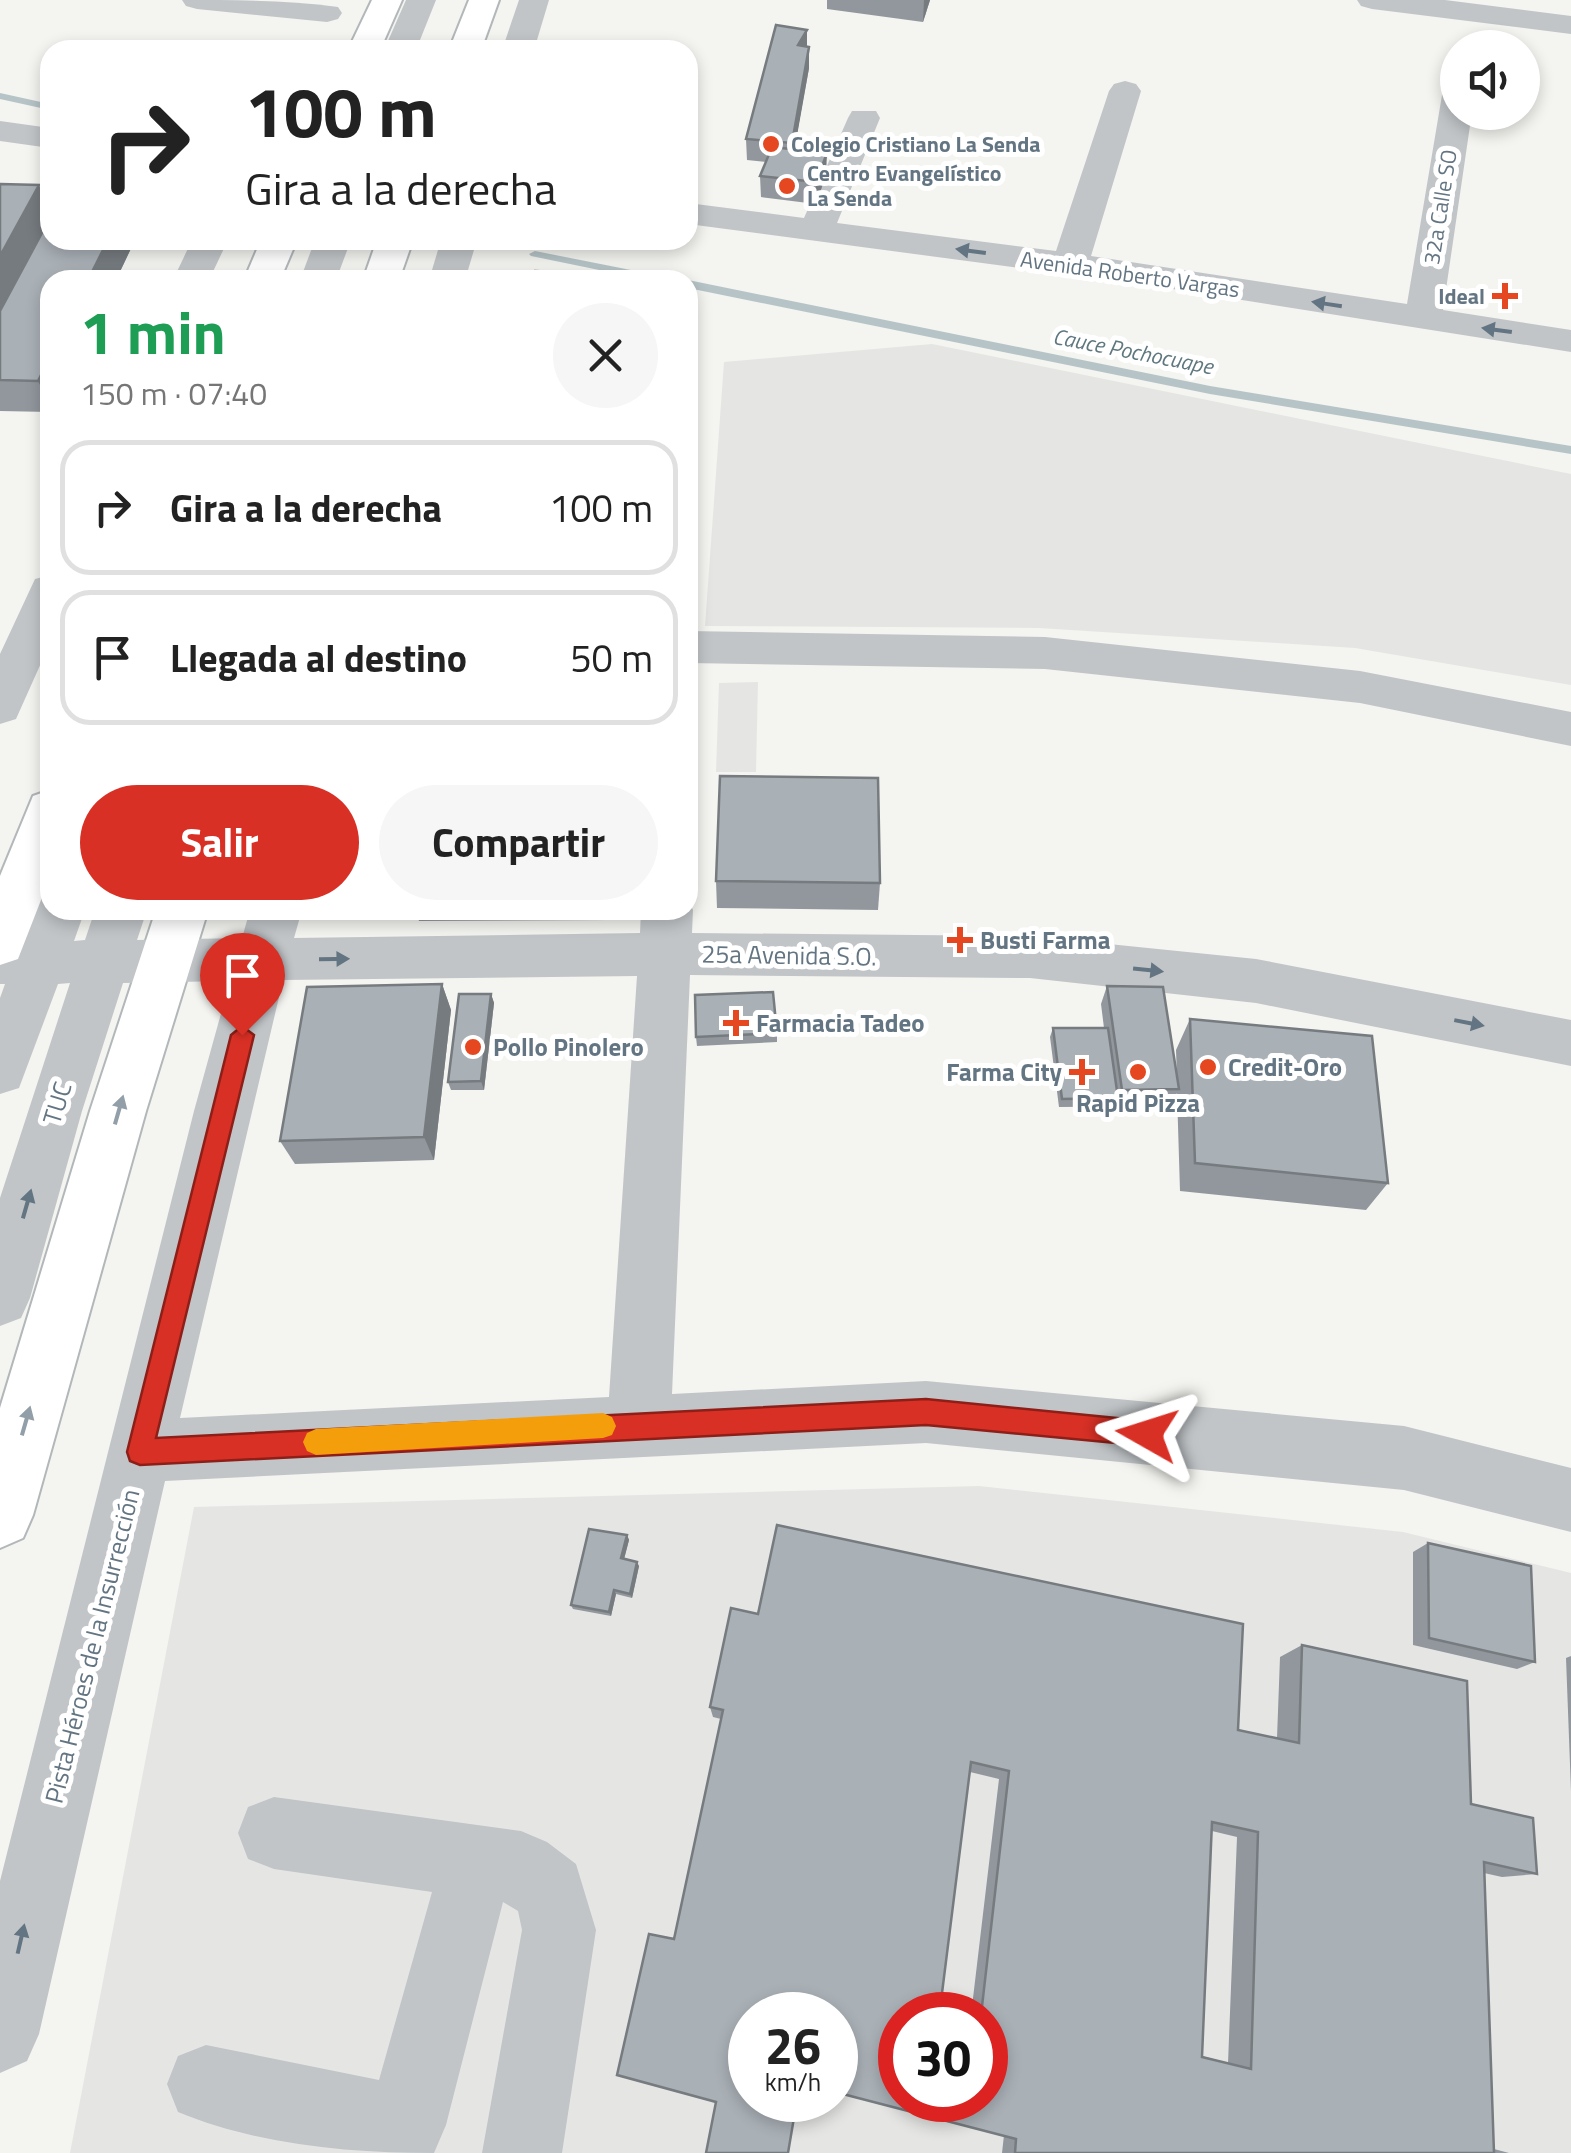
<!DOCTYPE html>
<html lang="es">
<head>
<meta charset="utf-8">
<style>
	body { margin:0; font-family:"Titillium Web",sans-serif; background:#f6f6f6; color:#222; height:100vh; display:flex; flex-direction:column; font-size:38px; white-space:nowrap }
	* { box-sizing:border-box; margin:0 }
	p { font-size:32px; color:#767676 }
	.icon { flex:none; width:55px; height:55px; fill:none; stroke:currentColor; stroke-width:2; stroke-linecap:round; stroke-linejoin:round }
	.map { position:relative; flex:1; overflow:hidden }
	.drawer { position:absolute; left:40px; top:270px; width:658px; height:650px; display:flex; flex-direction:column; background:#fff; border-radius:30px; box-shadow:0 5px 15px #0003 }
	.drawer>* { flex:none }
	.top-card { position:absolute; left:40px; top:40px; width:658px; height:210px; border-radius:30px; box-shadow:0 5px 15px #0003; background:#fff; color:#222; overflow:hidden }
	.fabs { position:absolute; left:1440px; top:30px; display:grid; gap:20px }
	.fabs a { display:grid; place-items:center; width:100px; height:100px; border-radius:50%; background:#fff; box-shadow:0 5px 15px #0003; font-size:50px }
	.speed { position:absolute; left:728px; top:1992px; display:flex; gap:20px; font-size:50px; font-weight:700; text-align:center }
	.speed>* { display:grid; place-content:center; width:130px; height:130px; border-radius:50%; background:#fff; box-shadow:0 5px 15px #0003; line-height:1 }
	.speed small { font-size:25px; font-weight:400 }
	.speed .limit { border:15px solid #d22; background:#fff; color:#111 }
	.pin { position:absolute; display:grid; place-items:center; width:85px; height:85px; color:#fff; margin:-102px -42px; border-radius:50% 50% 50% 0; rotate:-45deg; box-shadow:0 0 10px #0007 }
	.pin .icon { rotate:45deg }
	.me { position:absolute; width:110px; margin:-55px; rotate:276deg; stroke-linejoin:round; filter:drop-shadow(0 0 8px #0008) }
	.turn { display:flex; align-items:center; gap:35px; height:210px; padding:0 40px; font-size:45px }
	.turn .icon { width:130px; height:130px; stroke-width:2.5 }
	.turn b { display:block; font-size:70px; line-height:85px }
	.round { display:grid; place-items:center; flex:none; width:105px; height:105px; border-radius:52px; background:#f6f6f6 }
	.head { display:flex; align-items:center; justify-content:space-between; height:170px; padding:0 40px }
	h1 { font-size:60px; font-weight:700; line-height:75px; color:#1e9e55 }
	.action { display:flex; gap:20px; margin-top:auto; padding:20px 40px }
	.action a { flex:1; height:115px; border-radius:60px; background:#d93025; color:#fff; font-size:40px; font-weight:700; line-height:115px; text-align:center }
	.action a+a { background:#f6f6f6; color:#222 }
	ul { padding:0; list-style:none }
	li { display:flex; align-items:center; gap:30px; height:135px; margin:0 20px 15px; padding:0 20px; border:5px solid #e0e0e0; border-radius:30px }
	li div { flex:1 }
	li b { display:block; font-size:38px }
	li em { font-style:normal }
	.map>svg:first-child { display:block }
	.built { fill:#e5e6e4; fill-rule:evenodd }
	.lines { fill:none; stroke-linecap:round; stroke-linejoin:round }
	.stream { fill:#b6c4c7; fill-rule:evenodd }
	.major-casing { stroke:#b2b7ba; stroke-width:4 }
	.minor { fill:#c1c5c8; fill-rule:evenodd }
	.major { fill:#fff; fill-rule:evenodd }
	.wall { fill:#91979d; fill-rule:evenodd }
	.shaded-wall { fill:#767b7f }
	.building { fill:#a9b0b6; stroke:#767b7f; stroke-width:2.5; fill-rule:evenodd }
	.oneway { fill:#637582 }
	.oneway2 { fill:#929ea8 }
	.route { fill:#d93025; stroke:#8d1f18; stroke-width:2.5 }
	.slow { fill:#f59e0b }
	.poi-dot { fill:#e54720; stroke:#fff; stroke-width:4 }
	.labels { text-anchor:middle; dominant-baseline:central; stroke-width:10; stroke-linejoin:round; paint-order:stroke }
	.far-poi-label { font-size:22px; font-weight:bold; fill:#637582; stroke:#fff; text-anchor:start }
	.far-street-label { font-size:22px; fill:#637582; stroke:#fff }
	.far-water-label { font-size:22px; font-style:italic; fill:#5f777f; stroke:#fff }
	.poi-label { font-size:25px; font-weight:bold; fill:#637582; stroke:#fff; text-anchor:start }
	.street-label { font-size:25px; fill:#637582; stroke:#fff }
</style>
</head>
<body>
<div class="map">
<svg width="1571" height="2153" viewBox="0 0 1571 2153">
	<rect width="100%" height="100%" fill="#f4f4f0"/>
	<g class="built">
		<polygon points="932,344 1571,474 1571,685 1355,648 1039,628 705,626 724,362"/>
		<polygon points="758,682 756,772 716,772 719,683"/>
		<path d="M979,1486l424,46 168,41v580h-1501l124,-646zM750,2015h85v85h-85zM900,2015h85v85h-85z"/>
	</g>
	<g class="lines">
		<g class="stream">
			<polygon points="0,93 50,104 50,110 0,99"/>
			<polygon points="535,251 666,277 672,280 648,280 531,256 529,254"/>
			<polygon points="688,280 1210,386 1571,446 1571,454 1210,394 688,288"/>
		</g>
		<g class="major-casing">
			<g id="major">
				<polygon points="372,0 402,0 380,50 348,50"/>
				<polygon points="469,0 499,0 481,50 449,50"/>
				<polygon points="261,240 297,240 280,280 244,280"/>
				<polygon points="377,240 413,240 399,280 363,280"/>
				<polygon points="50,790 50,877 18,959 0,965 0,876 33,796"/>
				<polygon points="156,910 208,910 146,1111 33,1515 23,1538 0,1548 0,1408 90,1111"/>
			</g>
		</g>
		<g class="minor">
			<path d="M182,0c51,0 106,0 156,7l4,6 -4,6 -11,3 -130,-13 -11,-3z"/>
			<polygon points="406,0 436,0 416,50 384,50"/>
			<polygon points="519,0 549,0 534,50 502,50"/>
			<polygon points="1357,0 1445,0 1571,16 1571,34 1372,9 1361,6"/>
			<polygon points="1125,81 1136,84 1141,91 1091,256 1407,304 1442,95 1447,88 1458,85 1458,112 1472,112 1443,310 1571,330 1571,352 1141,284 688,224 688,203 804,218 848,118 852,111 876,111 880,118 837,223 1056,251 1109,91 1114,84"/>
			<polygon points="0,121 50,128 50,148 0,141"/>
			<polygon points="192,240 228,240 209,280 173,280"/>
			<polygon points="315,240 351,240 336,280 300,280"/>
			<polygon points="441,240 477,240 465,280 429,280"/>
			<polygon points="50,575 50,643 16,719 0,724 0,654 35,579"/>
			<polygon points="688,631 1045,637 1360,671 1571,712 1571,746 1360,703 1045,669 688,663"/>
			<path d="M50,893v17h35l-11,31 11,-1 10,-30h52l-10,30 105,-2 8,-28h52l-8,28 346,-5 1,-23h47v-10l5,10 -1,23 338,3 226,23 315,61v46l-315,-63 -226,-25 -340,-3 -18,419 254,-13 478,45 167,42v64l-167,-42 -478,-47 -761,38 -126,553 -12,27 -27,12v-192l194,-770 36,-130 -107,2 -41,128 -52,187 -9,20 -21,8v-128l70,-215 -12,1 -39,104 -19,6v-96l5,-14h-5v-42l22,-1 19,-45zM637,976l-28,421 -429,21 103,-438z"/>
			<path d="M274,1797l247,34 26,11 29,22 20,66 -34,223h-80l40,-223 -4,-19 -15,-9 -57,223 -12,28c-85,0 -176,-8 -256,-41l-11,-28 11,-28 28,-11 173,35 53,-188 -158,-23 -26,-10 -10,-26 10,-26z"/>
		</g>
		<use href="#major" class="major"/>
	</g>
	<g class="wall">
		<polygon points="827,0 930,0 923,22 827,9"/>
		<polygon points="807,46 809,68 794,150 826,175 816,204 761,197 760,176 766,162 747,160 746,139"/>
		<polygon points="0,184 50,240 135,240 116,280 50,280 50,412 0,411"/>
		<polygon points="716,881 880,883 878,910 717,908"/>
		<polygon points="415,910 620,910 610,920 419,921"/>
		<polygon points="442,984 451,1010 434,1160 295,1164 280,1141"/>
		<polygon points="1107,986 1177,1078 1176,1050 1190,1019 1388,1183 1366,1210 1180,1191 1177,1093 1171,1106 1059,1107 1050,1037 1053,1028 1104,1028 1101,1004"/>
		<polygon points="491,994 494,1003 484,1090 451,1090 448,1082"/>
		<polygon points="777,1033 777,1042 697,1046 696,1037"/>
		<path d="M777,1525l466,99 -5,106 39,8 3,-81 22,-12 165,36 4,123 62,14 4,56 -35,3 -18,-4 10,276 15,4h-507l2,-18 -169,-43v-77h-85v85h47l-9,53h-82l10,-51 -99,-27 32,-141 25,4 47,-219 -8,-2 -3,-10 21,-99 27,6zM970,1772l29,7 -28,236 -31,-8zM1212,1831l25,6 -9,226 -26,-7zM900,2015h85v85h-85z"/>
		<polygon points="627,1535 629,1540 624,1559 639,1566 632,1598 616,1594 611,1616 573,1609 571,1605"/>
		<polygon points="1428,1543 1535,1662 1517,1669 1413,1645 1413,1552"/>
		<polygon points="1571,1656 1571,1791 1566,1658"/>
	</g>
	<g class="shaded-wall">
		<polygon points="924,0 930,0 923,22"/>
		<polygon points="807,30 807,51 798,45"/>
		<polygon points="809,47 809,68 792,164 792,143"/>
		<polygon points="827,153 826,175 816,204 816,182"/>
		<polygon points="39,185 50,210 50,221 0,314 0,256"/>
		<polygon points="108,240 135,240 116,280 88,280"/>
		<polygon points="50,357 50,405 38,381"/>
		<polygon points="608,910 620,910 610,920"/>
		<polygon points="442,984 451,1010 434,1160 424,1137"/>
		<polygon points="491,994 494,1003 484,1090 481,1081"/>
		<polygon points="627,1535 629,1540 623,1563 621,1558"/>
		<polygon points="637,1562 639,1566 632,1598 630,1594"/>
		<polygon points="614,1590 616,1594 611,1616 609,1612"/>
	</g>
	<g class="building">
		<polygon points="776,25 807,30 798,45 809,47 792,143 746,139"/>
		<polygon points="772,147 827,153 816,182 760,176"/>
		<polygon points="0,184 39,185 0,256"/>
		<polygon points="50,218 50,240 108,240 88,280 50,280 50,357 38,381 0,380 0,311"/>
		<polygon points="535,271 576,273 574,280 532,280"/>
		<polygon points="720,776 878,778 880,883 716,881"/>
		<polygon points="442,984 424,1137 280,1141 307,987"/>
		<polygon points="1107,986 1163,987 1179,1089 1122,1090"/>
		<polygon points="773,992 777,1033 696,1037 695,995"/>
		<polygon points="459,994 491,994 481,1081 448,1082"/>
		<polygon points="1190,1019 1372,1036 1388,1183 1195,1163"/>
		<polygon points="1053,1028 1108,1028 1118,1098 1062,1099"/>
		<path d="M777,1525l466,99 -5,106 61,13 3,-98 165,36 4,123 62,14 4,56 -53,-12 10,291h-479l1,-14 -181,-47v-77h-85v85h47l-9,53h-82l10,-51 -99,-27 32,-141 25,5 49,-229 -13,-3 21,-99 27,6zM971,1762l38,9 -28,244h4v85h-85v-85h65l-25,-6zM1212,1822l46,10 -7,237 -49,-12z"/>
		<polygon points="589,1529 627,1535 621,1558 637,1562 630,1594 614,1590 609,1612 571,1605"/>
		<polygon points="1428,1543 1531,1566 1535,1662 1429,1638"/>
	</g>
	<defs><path id="oneway-solid" d="M-6-.8H1V-3.2L6.5 0L1 3.2V.8H-6Z" transform="scale(2.5)"/></defs>
	<g class="oneway">
		<use href="#oneway-solid" transform="translate(971 251) rotate(-172)"/>
		<use href="#oneway-solid" transform="translate(1327 304) rotate(-171)"/>
		<use href="#oneway-solid" transform="translate(1497 330) rotate(-172)"/>
		<use href="#oneway-solid" transform="translate(334 959) rotate(-1)"/>
		<use href="#oneway-solid" transform="translate(1148 970) rotate(6)"/>
		<use href="#oneway-solid" transform="translate(1469 1023) rotate(11)"/>
		<use href="#oneway-solid" transform="translate(27 1204) rotate(-74)"/>
		<use href="#oneway-solid" transform="translate(21 1939) rotate(-77)"/>
	</g>
	<g class="oneway2">
		<use href="#oneway-solid" transform="translate(119 1110) rotate(-74)"/>
		<use href="#oneway-solid" transform="translate(26 1421) rotate(-74)"/>
	</g>
	<polygon class="route" points="242,1026 254,1035 156,1438 926,1399 1147,1421 1156,1424 1160,1434 1156,1443 1147,1446 926,1425 140,1465 130,1461 127,1452 231,1035"/>
	<polygon class="slow" points="603,1413 612,1417 616,1426 612,1435 603,1438 316,1455 307,1451 303,1442 307,1433 316,1429"/>
	<g class="poi-dot">
		<circle cx="771" cy="144" r="10"/>
		<circle cx="787" cy="186" r="10"/>
		<path d="M1500 281h10v10h10v10h-10v10h-10v-10h-10v-10h10z"/>
		<path d="M955 925h10v10h10v10h-10v10h-10v-10h-10v-10h10z"/>
		<path d="M731 1008h10v10h10v10h-10v10h-10v-10h-10v-10h10z"/>
		<circle cx="473" cy="1047" r="10"/>
		<circle cx="1208" cy="1067" r="10"/>
		<path d="M1077 1057h10v10h10v10h-10v10h-10v-10h-10v-10h10z"/>
		<circle cx="1138" cy="1072" r="10"/>
	</g>
	<g class="labels">
		<g class="far-poi-label">
			<text x="791" y="144">Colegio Cristiano La Senda</text>
			<text x="807" y="173">Centro Evangelístico<tspan x="807" dy="25">La Senda</tspan></text>
			<text x="1485" y="296" text-anchor="end">Ideal</text>
		</g>
		<g class="far-street-label">
			<text transform="translate(1440 207) rotate(-81)">32a Calle SO</text>
			<text transform="translate(1130 274) rotate(8)">Avenida Roberto Vargas</text>
		</g>
		<g class="far-water-label">
			<text transform="translate(1133 351) rotate(11)">Cauce Pochocuape</text>
		</g>
		<g class="poi-label">
			<text x="980" y="940">Busti Farma</text>
			<text x="756" y="1023">Farmacia Tadeo</text>
			<text x="493" y="1047">Pollo Pinolero</text>
			<text x="1228" y="1067">Credit-Oro</text>
			<text x="1062" y="1072" text-anchor="end">Farma City</text>
			<text x="1138" y="1103" text-anchor="middle">Rapid Pizza</text>
		</g>
		<g class="street-label">
			<text transform="translate(789 955) rotate(1)">25a Avenida S.O.</text>
			<text transform="translate(57 1103) rotate(-73)">TUC</text>
			<text transform="translate(92 1646) rotate(-76)">Pista Héroes de la Insurrección</text>
		</g>
	</g>
</svg>
<div class="fabs">
<a><svg class="icon" aria-label="sound" viewBox="0 0 24 24"><path d="M4 9h4l5-4v14l-5-4H4zM17 9q2 3 0 6"/></svg></a>
</div>
<div class="speed"><div>26<small>km/h</small></div><div class="limit">30</div></div>
<div class="pin" style="left:242px;top:1035px;background:#d93025"><svg class="icon" aria-label="arrive" viewBox="0 0 24 24"><path d="M6 21V4h12l-3 4 3 4H6"/></svg></div>
<svg class="me" style="left:1147px;top:1434px" viewBox="-20 -20 40 40"><path d="M0-17L14 15 0 8-14 15z" fill="#d93025" stroke="#fff" stroke-width="4"/></svg>
<div class="top-card">
<div class="turn"><svg class="icon" aria-label="right" viewBox="0 0 24 24"><path d="M7 20v-9h11M14 6l5 5-5 5"/></svg><div><b>100 m</b>Gira a la derecha</div></div>
</div>
<section class="drawer">
<div class="head"><div><h1>1 min</h1><p>150 m · 07:40</p></div><a class="round"><svg class="icon" aria-label="close" viewBox="0 0 24 24"><path d="M6 6l12 12M18 6L6 18"/></svg></a></div>
<ul>
<li><svg class="icon" aria-label="right" viewBox="0 0 24 24"><path d="M7 20v-9h11M14 6l5 5-5 5"/></svg><div><b>Gira a la derecha</b></div><em>100 m</em></li>
<li><svg class="icon" aria-label="arrive" viewBox="0 0 24 24"><path d="M6 21V4h12l-3 4 3 4H6"/></svg><div><b>Llegada al destino</b></div><em>50 m</em></li>
</ul>
<div class="action"><a>Salir</a><a>Compartir</a></div>
</section>
</div>
</body>
</html>
